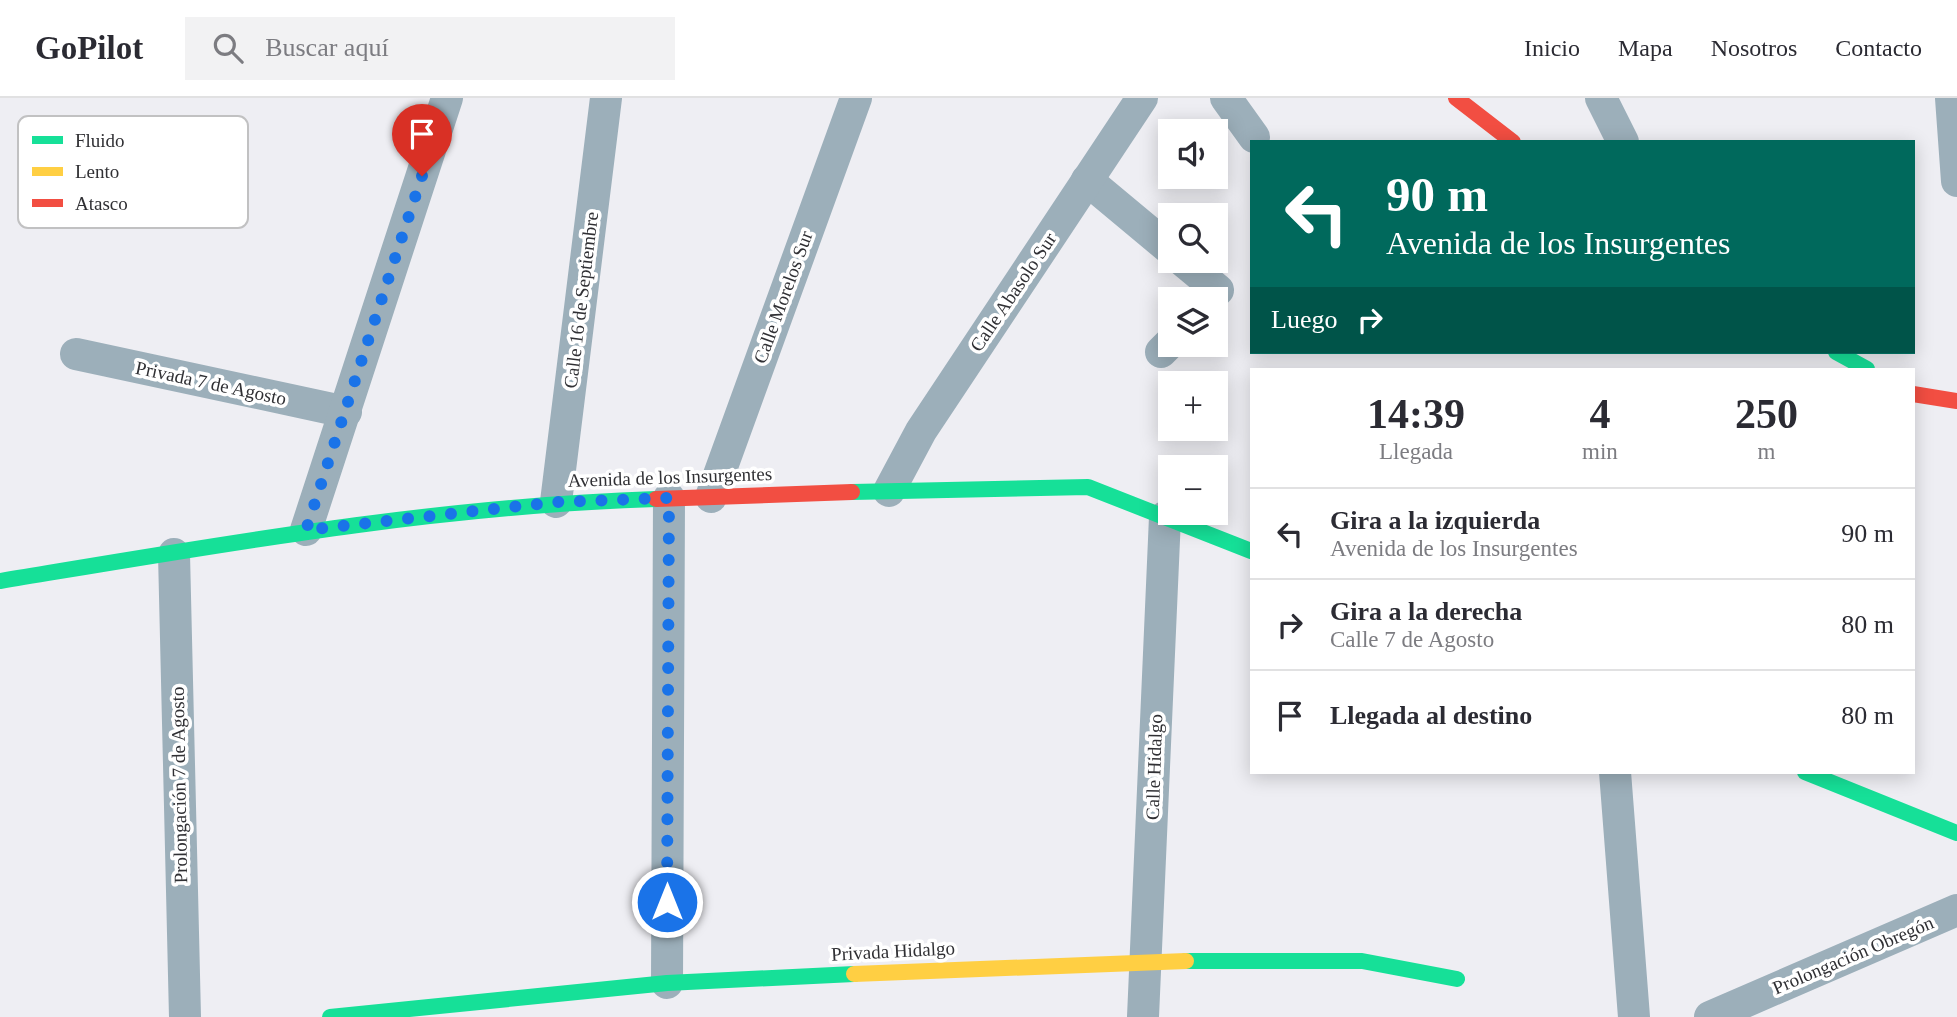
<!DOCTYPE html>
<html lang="es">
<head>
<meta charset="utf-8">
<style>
	body { margin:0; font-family:"Times New Roman",serif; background:#f2f2f3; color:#2b2b33; height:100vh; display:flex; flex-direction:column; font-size:26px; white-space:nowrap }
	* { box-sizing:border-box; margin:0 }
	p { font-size:23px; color:#7c7c81 }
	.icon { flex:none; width:38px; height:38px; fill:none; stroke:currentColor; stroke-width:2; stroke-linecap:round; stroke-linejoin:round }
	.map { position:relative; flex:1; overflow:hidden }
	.side { position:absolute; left:1250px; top:270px; width:665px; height:406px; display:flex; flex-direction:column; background:#fff; border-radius:0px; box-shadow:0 4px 18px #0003 }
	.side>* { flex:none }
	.hud { position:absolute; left:1250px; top:42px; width:665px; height:214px; border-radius:0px; box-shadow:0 4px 18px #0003; background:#00695c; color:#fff; overflow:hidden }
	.controls { position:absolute; left:1158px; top:21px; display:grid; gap:14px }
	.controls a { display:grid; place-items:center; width:70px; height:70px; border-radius:0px; background:#fff; box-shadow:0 4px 18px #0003; font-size:35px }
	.pin { position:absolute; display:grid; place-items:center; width:60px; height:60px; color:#fff; margin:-72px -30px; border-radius:50% 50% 50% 0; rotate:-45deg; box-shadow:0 0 7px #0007 }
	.pin .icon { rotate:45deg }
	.me { position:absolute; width:77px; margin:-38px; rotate:0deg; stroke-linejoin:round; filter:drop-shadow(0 0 5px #0008) }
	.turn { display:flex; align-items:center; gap:24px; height:147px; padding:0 21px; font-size:32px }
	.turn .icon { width:91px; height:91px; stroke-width:2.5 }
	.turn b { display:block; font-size:49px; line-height:60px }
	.then { display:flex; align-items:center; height:66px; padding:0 21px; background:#0003; gap:14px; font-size:26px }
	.eta { display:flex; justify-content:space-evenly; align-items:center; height:119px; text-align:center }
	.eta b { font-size:42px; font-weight:800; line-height:49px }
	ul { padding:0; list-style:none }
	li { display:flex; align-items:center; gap:21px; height:91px; padding:0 21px; border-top:2px solid #e1e1e2 }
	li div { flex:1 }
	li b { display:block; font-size:26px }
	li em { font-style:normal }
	header { display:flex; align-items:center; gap:42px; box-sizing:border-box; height:98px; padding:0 35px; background:#fff; border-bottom:2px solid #e1e1e2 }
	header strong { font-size:33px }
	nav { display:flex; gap:38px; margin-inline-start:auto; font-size:24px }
	.search { width:490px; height:63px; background:#f2f2f3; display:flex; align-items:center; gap:18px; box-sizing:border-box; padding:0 24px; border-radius:0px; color:#7c7c81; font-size:26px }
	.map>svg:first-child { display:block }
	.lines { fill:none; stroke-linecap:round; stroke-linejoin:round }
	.street { stroke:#9cafba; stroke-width:32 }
	.fast { stroke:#16e098; stroke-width:16 }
	.slow { stroke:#ffcf43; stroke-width:16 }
	.jam { stroke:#f24e42; stroke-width:16 }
	.route { stroke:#1a73e8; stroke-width:12; stroke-dasharray:0 21.6 }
	.labels { text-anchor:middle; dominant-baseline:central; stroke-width:7; stroke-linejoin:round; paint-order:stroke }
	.street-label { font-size:19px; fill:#303034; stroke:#fff }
	.key { fill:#fff; stroke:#c1c1c2; stroke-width:2 }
	.key-label { font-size:19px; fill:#303034 }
</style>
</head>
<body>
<header>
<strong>GoPilot</strong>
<div class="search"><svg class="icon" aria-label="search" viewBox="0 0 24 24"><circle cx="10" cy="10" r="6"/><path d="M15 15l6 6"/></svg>Buscar aquí</div>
<nav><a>Inicio</a><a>Mapa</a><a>Nosotros</a><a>Contacto</a></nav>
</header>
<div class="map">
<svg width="1957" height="919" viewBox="0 0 1957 919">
	<rect width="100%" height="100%" fill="#eeeef3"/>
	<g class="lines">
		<g class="street">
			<polyline points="1226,0 1254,39"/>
			<polyline points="1601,0 1623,44"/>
			<polyline points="1951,0 1957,83"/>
			<polyline points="1087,82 1171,152"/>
			<polyline points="1183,163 1218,192 1209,201"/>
			<polyline points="1161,254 1171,244"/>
			<polyline points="76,256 346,314"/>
			<polyline points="889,393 921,333 1142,0"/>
			<polyline points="711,399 856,0"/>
			<polyline points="556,404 606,0"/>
			<polyline points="306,432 447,0"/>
			<polyline points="174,456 185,919"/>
			<polyline points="1615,674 1634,919"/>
			<polyline points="667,885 669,400"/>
			<polyline points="1143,919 1165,419"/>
			<polyline points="1710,919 1957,812"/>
		</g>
		<g class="fast">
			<polyline points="1836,254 1867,271"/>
			<polyline points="852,394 1088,389 1251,453"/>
			<path d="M0,483c218,-36 435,-75 656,-82"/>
			<polyline points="1805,674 1957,735"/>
			<polyline points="1186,863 1362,863 1457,881"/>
			<polyline points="330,919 667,885 854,876"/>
		</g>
		<polyline class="slow" points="854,876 1186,863"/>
		<g class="jam">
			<polyline points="1456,0 1513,44"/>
			<polyline points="1913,296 1957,303"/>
			<polyline points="656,401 852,394"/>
		</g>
	</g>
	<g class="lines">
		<polyline class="route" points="422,78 306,432 556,404 669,400 667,804"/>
	</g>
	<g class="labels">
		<g class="street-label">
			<text transform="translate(1013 194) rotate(-56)">Calle Abasolo Sur</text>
			<text transform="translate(783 199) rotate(-70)">Calle Morelos Sur</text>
			<text transform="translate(581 202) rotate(-83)">Calle 16 de Septiembre</text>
			<text transform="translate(211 285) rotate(12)">Privada 7 de Agosto</text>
			<text transform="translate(670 379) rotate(-2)">Avenida de los Insurgentes</text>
			<text transform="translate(1154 669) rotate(-88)">Calle Hidalgo</text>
			<text transform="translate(179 687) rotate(-91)">Prolongación 7 de Agosto</text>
			<text transform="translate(893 853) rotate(-3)">Privada Hidalgo</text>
			<text transform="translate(1853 857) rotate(-23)">Prolongación Obregón</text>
		</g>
	</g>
	<rect x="18" y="18" width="230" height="112" rx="10" class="key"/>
	<rect x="32" y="38" width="31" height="8" fill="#16e098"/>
	<rect x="32" y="69" width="31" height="9" fill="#ffcf43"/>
	<rect x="32" y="101" width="31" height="8" fill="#f24e42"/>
	<g class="key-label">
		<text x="75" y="49">Fluido</text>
		<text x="75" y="80">Lento</text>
		<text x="75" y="112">Atasco</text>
	</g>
</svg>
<div class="controls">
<a><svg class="icon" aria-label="sound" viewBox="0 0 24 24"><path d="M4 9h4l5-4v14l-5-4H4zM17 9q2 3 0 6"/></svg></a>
<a><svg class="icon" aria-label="search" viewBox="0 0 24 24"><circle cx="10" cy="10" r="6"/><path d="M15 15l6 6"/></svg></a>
<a><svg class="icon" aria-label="layers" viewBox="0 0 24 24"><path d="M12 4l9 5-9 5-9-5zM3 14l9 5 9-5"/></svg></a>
<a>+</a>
<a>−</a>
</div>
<div class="pin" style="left:422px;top:78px;background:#d93025"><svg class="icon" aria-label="arrive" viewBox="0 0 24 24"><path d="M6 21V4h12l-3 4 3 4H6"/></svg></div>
<svg class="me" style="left:667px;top:804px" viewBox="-20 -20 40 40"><circle r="17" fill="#1a73e8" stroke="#fff" stroke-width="3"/><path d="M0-11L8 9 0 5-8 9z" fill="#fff"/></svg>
<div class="hud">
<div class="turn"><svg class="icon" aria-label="left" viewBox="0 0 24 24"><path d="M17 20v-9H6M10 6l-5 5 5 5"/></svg><div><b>90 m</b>Avenida de los Insurgentes</div></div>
<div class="then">Luego<svg class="icon" aria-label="right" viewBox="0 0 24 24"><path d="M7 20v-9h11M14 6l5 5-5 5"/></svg></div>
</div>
<section class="side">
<div class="eta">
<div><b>14:39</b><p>Llegada</p></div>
<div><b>4</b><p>min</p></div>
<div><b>250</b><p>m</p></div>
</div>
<ul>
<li><svg class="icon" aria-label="left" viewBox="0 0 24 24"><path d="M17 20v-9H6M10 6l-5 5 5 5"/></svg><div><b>Gira a la izquierda</b><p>Avenida de los Insurgentes</p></div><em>90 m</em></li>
<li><svg class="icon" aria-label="right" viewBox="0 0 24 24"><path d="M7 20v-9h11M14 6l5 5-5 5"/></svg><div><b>Gira a la derecha</b><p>Calle 7 de Agosto</p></div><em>80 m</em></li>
<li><svg class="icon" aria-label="arrive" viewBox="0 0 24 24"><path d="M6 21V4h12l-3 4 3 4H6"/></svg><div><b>Llegada al destino</b></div><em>80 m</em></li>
</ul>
</section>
</div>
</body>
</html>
